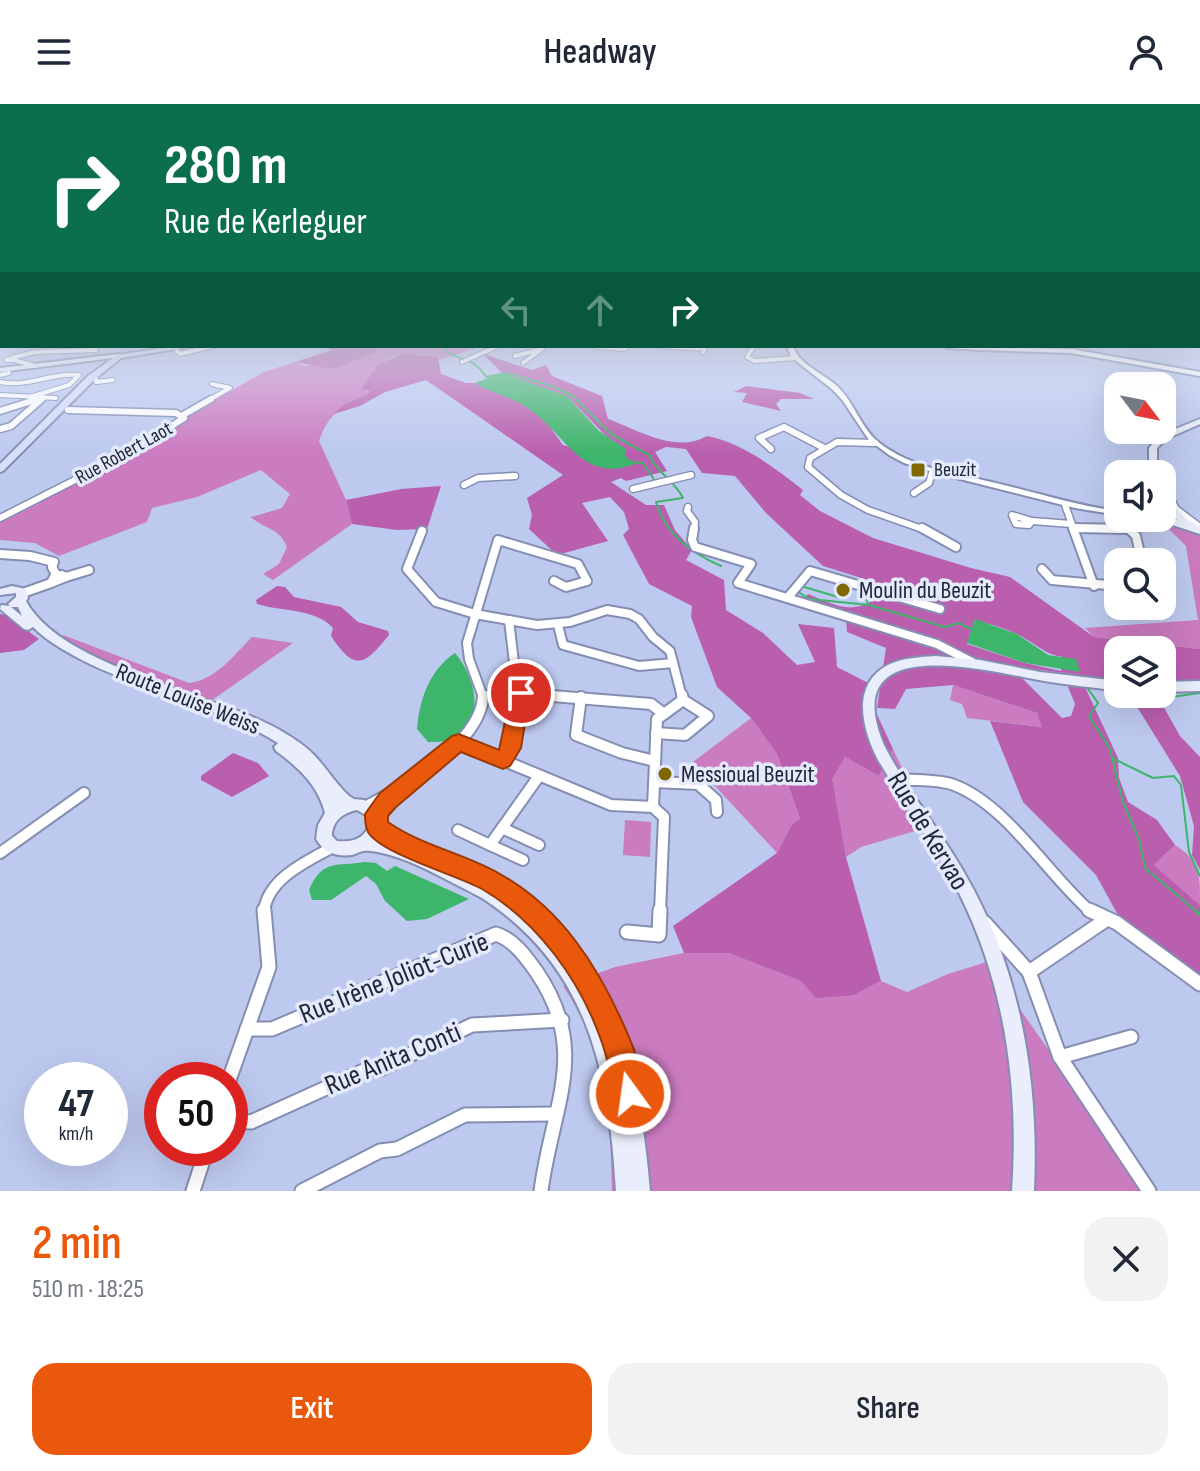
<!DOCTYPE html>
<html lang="en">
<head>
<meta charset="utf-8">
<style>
	body { margin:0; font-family:"Sofia Sans Condensed",sans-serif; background:#f2f2f3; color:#1f2937; height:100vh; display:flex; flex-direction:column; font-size:30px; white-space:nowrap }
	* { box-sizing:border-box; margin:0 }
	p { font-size:26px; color:#747a83 }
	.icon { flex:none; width:44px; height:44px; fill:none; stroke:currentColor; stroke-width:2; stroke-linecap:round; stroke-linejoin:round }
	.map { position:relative; height:1087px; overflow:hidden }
	.side { display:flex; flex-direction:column; background:#fff; flex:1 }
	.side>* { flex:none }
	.top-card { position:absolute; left:0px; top:0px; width:1200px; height:244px; box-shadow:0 8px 32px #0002; background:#0b6e4f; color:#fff; overflow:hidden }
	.needle { width:52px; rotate:122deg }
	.tools { position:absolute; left:1104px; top:268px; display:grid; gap:16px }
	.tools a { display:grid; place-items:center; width:72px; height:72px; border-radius:16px; background:#fff; box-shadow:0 8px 32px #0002; font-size:40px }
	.speed { position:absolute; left:24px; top:958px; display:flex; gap:16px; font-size:40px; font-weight:700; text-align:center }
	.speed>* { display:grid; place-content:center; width:104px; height:104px; border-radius:50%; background:#fff; box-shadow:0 8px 32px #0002; line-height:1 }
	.speed small { font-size:20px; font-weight:400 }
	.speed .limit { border:12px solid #d22; background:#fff; color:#111 }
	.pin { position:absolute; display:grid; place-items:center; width:68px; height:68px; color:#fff; margin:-34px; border:4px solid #fff; border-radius:50%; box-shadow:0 2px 8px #0007 }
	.me { position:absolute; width:88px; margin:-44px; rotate:346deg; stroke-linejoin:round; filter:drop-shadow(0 0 6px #0008) }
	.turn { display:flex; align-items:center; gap:28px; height:168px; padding:0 32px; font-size:36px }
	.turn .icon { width:104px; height:104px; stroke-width:2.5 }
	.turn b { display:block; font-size:56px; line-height:68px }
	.lanes { display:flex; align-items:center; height:76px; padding:0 32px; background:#0003; justify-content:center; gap:40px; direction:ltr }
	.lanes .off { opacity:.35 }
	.round { display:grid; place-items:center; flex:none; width:84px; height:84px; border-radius:24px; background:#f2f2f3 }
	.summary { display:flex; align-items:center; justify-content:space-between; height:136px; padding:0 32px }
	h1 { font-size:48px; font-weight:600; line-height:60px; color:#ea580c }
	.button { display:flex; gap:16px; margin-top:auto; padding:16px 32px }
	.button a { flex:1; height:92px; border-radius:24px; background:#ea580c; color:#fff; font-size:32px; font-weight:600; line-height:92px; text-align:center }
	.button a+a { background:#f2f2f3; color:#1f2937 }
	header { display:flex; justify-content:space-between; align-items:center; height:104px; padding:0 32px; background:#fff; font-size:36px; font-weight:600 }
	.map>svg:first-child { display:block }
	.green { fill:#cb7bc0 }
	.forest { fill:#ba5fae; fill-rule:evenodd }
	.water { fill:#3db56a }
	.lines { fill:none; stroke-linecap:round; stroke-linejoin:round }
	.stream-far1 { stroke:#3db56a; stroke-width:2 }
	.stream { stroke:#3db56a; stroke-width:3 }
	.minor-far4-casing { stroke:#848eb2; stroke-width:6 }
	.minor-far3-casing { stroke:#848eb2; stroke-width:9 }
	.minor-far2-casing { stroke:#848eb2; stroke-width:12 }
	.minor-far1-casing { stroke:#848eb2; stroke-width:14 }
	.minor-casing { stroke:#848eb2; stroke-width:17 }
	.tertiary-casing { stroke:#848eb2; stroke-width:4 }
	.secondary-casing { stroke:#848eb2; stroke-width:4 }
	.primary-casing { stroke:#858fb2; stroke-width:4 }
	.minor-far4 { stroke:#fff; stroke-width:4 }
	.minor-far3 { stroke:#fff; stroke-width:6 }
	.minor-far2 { stroke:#fff; stroke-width:8 }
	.minor-far1 { stroke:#fff; stroke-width:10 }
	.minor { stroke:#fff; stroke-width:13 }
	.tertiary { fill:#fff; fill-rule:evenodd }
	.secondary { fill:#eaeefc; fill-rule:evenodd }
	.primary { fill:#d6defa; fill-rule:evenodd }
	.route { fill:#ea580c; stroke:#983908; stroke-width:2 }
	.poi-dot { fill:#816700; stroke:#e4eafe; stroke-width:3 }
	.labels { text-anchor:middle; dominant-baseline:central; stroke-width:7; stroke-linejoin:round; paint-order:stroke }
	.far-street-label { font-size:20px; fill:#222634; stroke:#e4eafe }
	.far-poi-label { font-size:20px; fill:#222634; stroke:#e4eafe; text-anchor:start }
	.poi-label { font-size:24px; fill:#222634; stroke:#e4eafe; text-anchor:start }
	.street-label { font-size:24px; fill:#222634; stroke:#e4eafe }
	.near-street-label { font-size:28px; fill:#222634; stroke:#e4eafe }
</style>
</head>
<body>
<header><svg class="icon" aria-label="menu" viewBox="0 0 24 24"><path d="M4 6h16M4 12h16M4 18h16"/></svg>Headway<svg class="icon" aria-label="person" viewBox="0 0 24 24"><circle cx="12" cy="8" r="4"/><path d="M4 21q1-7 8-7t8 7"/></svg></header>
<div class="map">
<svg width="1200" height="1087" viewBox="0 0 1200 1087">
	<rect width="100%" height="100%" fill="#bdc9ef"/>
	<g class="green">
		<path d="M366,242l110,2 -37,12 -1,-3c-45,-7 -49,-3 -76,32l7,3 -1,2c-26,16 -38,16 -49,47l27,59 6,24 -79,56 -10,-6 16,-10 8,-17c-8,-20 -22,-17 -36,-30l31,-9 8,-14 -29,-24 -64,27 -45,11 -5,14 -88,34 -24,-13 -35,-3v-23l94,-48 170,-97 31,-10 9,4 74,-15z"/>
		<polygon points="1166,422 1185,425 1200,432 1200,545 1094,533 1085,524 1198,516 1186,442"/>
		<path d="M63,531l126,48c27,-3 45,-28 63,-46l41,6 -92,65 -110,-44 -19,-10z"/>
		<polygon points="953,581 1037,609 1043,623 967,614 962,600 950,596"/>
		<polygon points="751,614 777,650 800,714 791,722 777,749 693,658"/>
		<polygon points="893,645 911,683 922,725 861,743 846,753 831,675 845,653 879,672"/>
		<polygon points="625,716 651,718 650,753 623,751"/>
		<path d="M1175,741c25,16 25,29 25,60l-46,-40z"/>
		<path d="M684,849h44l73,28 53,14 27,-14 26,11 41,-18 39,-12 131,187 23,42h-529c-1,-74 -6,-142 -49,-205l52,-19z"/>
	</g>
	<g class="forest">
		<polygon points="323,242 366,242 379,247 333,265 295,258 332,246"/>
		<path d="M404,249l34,4 3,17 25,9h9l48,21 22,16 18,25 68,17 -64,-66 -65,-23 -19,-19 49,16 14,-5 6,11 50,20 6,23c30,11 68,35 99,17 34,6 70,33 96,54l-3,5 20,16 53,27 98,30 39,9 84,60 106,12v31l-38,1v-31h-44v30l-115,-15 1,6 19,8 39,39 9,-2 4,-12 -7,-17h17l33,71 1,20 9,24 29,18 18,25 -21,20 46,40v72l-81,-60 -23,-42 -73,-73 -33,-81 52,6 -5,-14 -84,-28 -47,4 -11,20 -18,-1 9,-60 -39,-16 -1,-14 -45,-13 7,-11c38,16 49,22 82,-7l-67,-21 -57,-53 -31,-37 -33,-3 -16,-24 -20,-2 -11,5 12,19 -41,10 -5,-3 -10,4 35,23h18l11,25 17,20 -6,10 38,20 2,30 37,23 34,32 18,-3 -17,-38 36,4 3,39 41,21 -3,22 18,39 -14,27 -34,-19 -13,22 14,78 35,124 -27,14 -38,3 -15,-17 -73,-28h-44l-11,-27 104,-73 14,-27 9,-8 -23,-64 -26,-36 -34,-31 -26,-70 1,-11 -43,-22 -26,-49 6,-6 -5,-17 -14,-15 -28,6 26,38 -51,14 -28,-26 3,-14 -5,-17 36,-23 -137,-95 -41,12 -25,14 -26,8 8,-8 26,-12 1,-3 -8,-2 17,-24zM975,516c18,5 38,10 54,21 13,8 19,14 34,16l-2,14 -36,-8 -58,-19z"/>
		<polygon points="746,282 800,289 814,295 781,295 776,300 781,307 742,298 747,289 734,288"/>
		<polygon points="441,382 427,425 397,426 352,420 346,396 401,385"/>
		<path d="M277,482l8,1 9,10 47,10 17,15 30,9 1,4c-25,31 -34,37 -58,1l2,-8c-18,-20 -51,-16 -76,-24l-1,-4z"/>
		<polygon points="0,510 6,511 39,535 24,546 0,549"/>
		<polygon points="1158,593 1180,632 1200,653 1200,766 1192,751 1194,722 1180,672 1134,598"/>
		<polygon points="233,649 258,659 269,672 232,693 201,676 201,672"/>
	</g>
	<g class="water">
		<path d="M502,269l65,23 32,35 27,18 -1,7 10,8c-55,21 -71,-34 -109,-57 -16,-11 -35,-14 -51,-24z"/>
		<polygon points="975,515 1017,530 1048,551 1076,555 1080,568 1025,559 967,539"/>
		<path d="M455,549c29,35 30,92 -27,89l-11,-13c2,-28 12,-59 38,-76z"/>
		<path d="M365,758l11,1 11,8 8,-5 74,33 -42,20 -20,2 -22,-20 -9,-17 -10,-8 -35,24h-19l-3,-10c14,-32 27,-23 56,-28z"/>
	</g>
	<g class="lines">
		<g class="stream-far1">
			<path d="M442,242c15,17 31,9 44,31l21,-4 45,13 21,10 38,38 38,21c7,17 26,26 34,43l-27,4c9,32 35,51 65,64"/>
			<polyline points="632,358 643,359 655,377"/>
			<polyline points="801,482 838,493"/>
			<polyline points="798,488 810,495 869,501 945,523 959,519 971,525"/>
			<polyline points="866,494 868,500"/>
			<polyline points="1086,582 1098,599 1089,612 1110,645 1123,698 1139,735 1145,764 1197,808"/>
			<polyline points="1149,596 1200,589"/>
			<polyline points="1114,655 1153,674 1174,672 1181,681 1189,748 1200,772"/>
		</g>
		<polyline class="stream" points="1195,806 1200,811"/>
		<g class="minor-far4-casing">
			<g id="minor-far4">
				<polyline points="660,242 705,245 703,248"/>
				<polyline points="754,242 747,253 755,257 795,254"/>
				<polyline points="598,243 624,245 629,242"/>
				<polyline points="177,247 180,250 213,242"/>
				<polyline points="515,252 542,245 523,259"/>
				<polyline points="15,253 35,248 96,246"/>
				<polygon points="15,253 14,256 6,256"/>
				<polyline points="14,256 35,262"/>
				<polyline points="462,258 498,242"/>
				<polyline points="0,271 9,269"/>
				<polyline points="95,271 96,278 113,276"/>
				<path d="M0,278c27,6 52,-10 79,-7l-10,10 -39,12"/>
				<polyline points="0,291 56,294"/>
				<polyline points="31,297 38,295"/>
				<polyline points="39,297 43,294"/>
				<polyline points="207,297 230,284 212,280"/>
			</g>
		</g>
		<g class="minor-far3-casing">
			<g id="minor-far3">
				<polyline points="0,307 38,295"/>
				<polyline points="183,311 211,295"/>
				<polyline points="0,325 11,322 42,295"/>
				<polyline points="875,339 837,338 810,354 808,363 841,391 868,406 925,426"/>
				<polyline points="771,345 759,334 784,323 824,344"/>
				<polyline points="1162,379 1176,405 1200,423"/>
				<polyline points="464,381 478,374 515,372"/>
				<polyline points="633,385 691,371"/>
				<polyline points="914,389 929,379 932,369"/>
				<polyline points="1065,401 1074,426"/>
				<polyline points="688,403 687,407 695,418 694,426"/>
				<polygon points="1012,411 1032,417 1029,421 1016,420"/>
				<polyline points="0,414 134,346 184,314 176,309 68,306"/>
				<polyline points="1032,417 1071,420"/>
				<polyline points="1073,424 1130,426"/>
			</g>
		</g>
		<g class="minor-far2-casing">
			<g id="minor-far2">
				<polyline points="694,424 692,436 695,443 751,460 738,479 937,540 972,558"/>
				<polyline points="922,424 956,443"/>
				<polyline points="1073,424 1094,482"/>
				<polyline points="1073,424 1129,425 1136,432 1142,458"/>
				<polyline points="422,427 407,465 436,498 475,510 537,521 570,518 607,506 630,510 639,515 653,533 670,547 682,593"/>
				<polyline points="0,450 30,452 54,458 52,463 57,472"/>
				<polyline points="1042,465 1052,476 1118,482"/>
				<polygon points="62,471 66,473 51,479 54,473"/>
				<polyline points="66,473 89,466"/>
				<polyline points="23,489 51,479"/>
				<polyline points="789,492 810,467 940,505"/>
				<polyline points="509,516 518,593"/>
				<polyline points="558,521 563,541 639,562 673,559"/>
				<polyline points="521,589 563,593"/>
				<polyline points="483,593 469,555 467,539 498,436 578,460 587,477 566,483 554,477"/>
			</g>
		</g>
		<g class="minor-far1-casing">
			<g id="minor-far1">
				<polyline points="540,591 651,600 664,610"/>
				<polyline points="581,593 576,631 622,649 655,657"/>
				<polyline points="656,629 685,631 708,612 683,596"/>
				<polyline points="459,638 611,701 653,703 657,615 683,596 682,591"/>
				<polyline points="503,656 517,621 518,591"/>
				<path d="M898,675c17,2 40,0 56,6 53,20 95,91 137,127"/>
				<polyline points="654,678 698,680 716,696 717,708"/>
				<polyline points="367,702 389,690"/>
				<polyline points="653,703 664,713 660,808"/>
				<path d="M376,710c30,-31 107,-73 107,-119"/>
				<polyline points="502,724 539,741"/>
				<polyline points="458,726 490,741 539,672"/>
				<polyline points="490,741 523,756"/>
				<polyline points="0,749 84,689"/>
				<path d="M264,808c3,-33 43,-51 69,-65"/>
			</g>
		</g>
		<g class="minor-casing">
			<g id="minor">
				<polyline points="1089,806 1117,819 1200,880"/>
				<polyline points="985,819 1029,868 1107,815"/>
				<polyline points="627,828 659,831 660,806"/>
				<polyline points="1029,868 1060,953 1149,1087"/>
				<path d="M247,925h25l224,-95c18,6 29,22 40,37 55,80 16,134 5,220"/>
				<polyline points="1060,953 1131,933"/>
				<polyline points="229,976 269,863 264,806"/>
				<polyline points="230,1017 251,1018 368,965 380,965 472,921 562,916"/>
				<polyline points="193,1087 207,1044"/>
				<polyline points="302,1087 380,1047 397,1045 465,1011 554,1010"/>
			</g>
		</g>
		<g class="tertiary-casing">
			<g id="tertiary">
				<polygon points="2,232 2,236 0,237 0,233"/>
				<path d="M787,242h6c6,19 30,27 44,40 17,16 23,40 40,55 35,29 85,33 127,44 38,9 75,21 114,26v4l-43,-7 -139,-35 -32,-10 -15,-8 -20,-15 -26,-39 -10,-11 -42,-33z"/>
				<polygon points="945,242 1071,245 1200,268 1200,272 1071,249 979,246 948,244"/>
			</g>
		</g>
		<g class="secondary-casing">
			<g id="secondary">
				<polygon points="119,250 121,251 121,253 0,268 0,264"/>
				<polygon points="1200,315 1200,320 1166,335 1157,344 1157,370 1149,370 1149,344 1160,331"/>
				<polygon points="1162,390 1165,391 1185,414 1200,423 1200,430 1157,416 1155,414 1162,414 1162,412 1177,416 1162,399"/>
				<path d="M12,482l14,3 2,9 -2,3c35,66 187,92 252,128 12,7 25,15 35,25 13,13 22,29 36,42l5,3 10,1 17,10 3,14c35,26 80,32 116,55 111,70 140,189 150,312h-34c-7,-116 -26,-219 -128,-289 -10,-7 -22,-12 -33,-18 -23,-12 -47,-25 -73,-31 -5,-1 -13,-3 -18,-2 -4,0 -8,3 -12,4 -15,2 -28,-2 -36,-16l2,-14 7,-12c-7,-28 -27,-46 -49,-62l-2,-4 4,-4c-58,-36 -127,-50 -188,-79 -20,-10 -41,-21 -57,-37l-5,3 -4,-1 -24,-20 1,-4 9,1 -2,-2 8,-7v-4l-16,2v-6zM11,503h7l4,9zM357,706l12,7c1,20 -15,26 -32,24l-5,-5c0,-15 11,-23 25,-26z"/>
				<path d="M935,552l45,4 60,12 78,9v10c-26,-4 -53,-6 -79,-11 -56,-10 -203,-49 -155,65 23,45 56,85 81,129 56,97 74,206 69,317h-22c7,-102 -6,-203 -52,-296 -24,-47 -55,-90 -82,-135 -16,-31 -28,-77 12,-96 14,-6 30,-7 45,-8z"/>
				<polygon points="1200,577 1200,587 1162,588 1162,578"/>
			</g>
		</g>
		<g class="primary-casing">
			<polygon id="primary" points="177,242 195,242 121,254 94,276 3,367 0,368 0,360 88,272 117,251"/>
		</g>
		<use href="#minor-far4" class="minor-far4"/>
		<use href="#minor-far3" class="minor-far3"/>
		<use href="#minor-far2" class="minor-far2"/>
		<use href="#minor-far1" class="minor-far1"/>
		<use href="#minor" class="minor"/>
		<use href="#tertiary" class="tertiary"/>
		<use href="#secondary" class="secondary"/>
		<use href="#primary" class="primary"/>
	</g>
	<linearGradient id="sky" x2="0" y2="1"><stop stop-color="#63b4b6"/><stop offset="0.56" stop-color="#e1e7f8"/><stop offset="1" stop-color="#e1e7f8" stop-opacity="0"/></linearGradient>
	<rect width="1200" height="349" fill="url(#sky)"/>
	<path class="route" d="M521,582l9,7 -9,55 -11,18 -7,3 -42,-17 -65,55 -8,9v6c34,24 76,31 112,52 61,34 98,92 125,154 9,20 24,56 16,76l-11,5 -11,-5c-8,-21 -10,-43 -18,-64 -21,-60 -64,-119 -119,-151 -25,-14 -101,-35 -114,-57 -3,-6 -3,-12 -3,-18l15,-21 72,-57 7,-2 40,16 12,-57z"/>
	<g class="poi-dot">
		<rect x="910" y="358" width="16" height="16" rx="4"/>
		<circle cx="843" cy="486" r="8"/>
		<circle cx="665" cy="670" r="8"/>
	</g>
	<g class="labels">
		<g class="far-street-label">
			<text transform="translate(124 349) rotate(-29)">Rue Robert Laot</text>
		</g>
		<g class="far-poi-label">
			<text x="934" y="366">Beuzit</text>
		</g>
		<g class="poi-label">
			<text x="859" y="486">Moulin du Beuzit</text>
			<text x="681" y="670">Messioual Beuzit</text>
		</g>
		<g class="street-label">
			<text transform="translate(188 595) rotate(22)">Route Louise Weiss</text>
		</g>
		<g class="near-street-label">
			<text transform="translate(928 727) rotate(59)">Rue de Kervao</text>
			<text transform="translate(394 874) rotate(-22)">Rue Irène Joliot-Curie</text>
			<text transform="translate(393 955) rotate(-23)">Rue Anita Conti</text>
		</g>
	</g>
</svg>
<div class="tools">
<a><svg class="needle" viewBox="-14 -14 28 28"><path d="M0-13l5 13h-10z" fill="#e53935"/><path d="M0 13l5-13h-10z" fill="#747a83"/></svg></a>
<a><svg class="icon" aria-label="sound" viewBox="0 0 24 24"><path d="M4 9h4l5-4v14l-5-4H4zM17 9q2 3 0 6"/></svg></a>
<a><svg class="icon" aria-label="search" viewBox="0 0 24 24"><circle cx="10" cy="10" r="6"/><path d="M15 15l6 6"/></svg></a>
<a><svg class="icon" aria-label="layers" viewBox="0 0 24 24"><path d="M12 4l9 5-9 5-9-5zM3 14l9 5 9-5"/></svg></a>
</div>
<div class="speed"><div>47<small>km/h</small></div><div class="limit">50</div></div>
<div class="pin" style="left:521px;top:589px;background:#d93025"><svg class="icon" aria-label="arrive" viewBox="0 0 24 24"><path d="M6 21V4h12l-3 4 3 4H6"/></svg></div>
<svg class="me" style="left:630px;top:990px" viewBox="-20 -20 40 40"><circle r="17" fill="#ea580c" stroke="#fff" stroke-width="3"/><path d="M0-11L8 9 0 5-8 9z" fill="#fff"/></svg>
<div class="top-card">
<div class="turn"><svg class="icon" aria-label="right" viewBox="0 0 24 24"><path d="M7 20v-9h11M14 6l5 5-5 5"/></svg><div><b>280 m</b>Rue de Kerleguer</div></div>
<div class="lanes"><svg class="icon off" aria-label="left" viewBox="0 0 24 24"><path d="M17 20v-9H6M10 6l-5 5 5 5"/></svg><svg class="icon off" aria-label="ahead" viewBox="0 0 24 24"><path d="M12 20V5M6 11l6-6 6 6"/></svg><svg class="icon" aria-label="right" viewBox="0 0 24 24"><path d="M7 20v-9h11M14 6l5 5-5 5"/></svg></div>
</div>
</div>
<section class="side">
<div class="summary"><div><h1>2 min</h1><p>510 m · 18:25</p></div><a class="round"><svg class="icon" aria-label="close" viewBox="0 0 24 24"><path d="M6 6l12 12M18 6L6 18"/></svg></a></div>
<div class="button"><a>Exit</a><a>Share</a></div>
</section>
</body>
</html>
